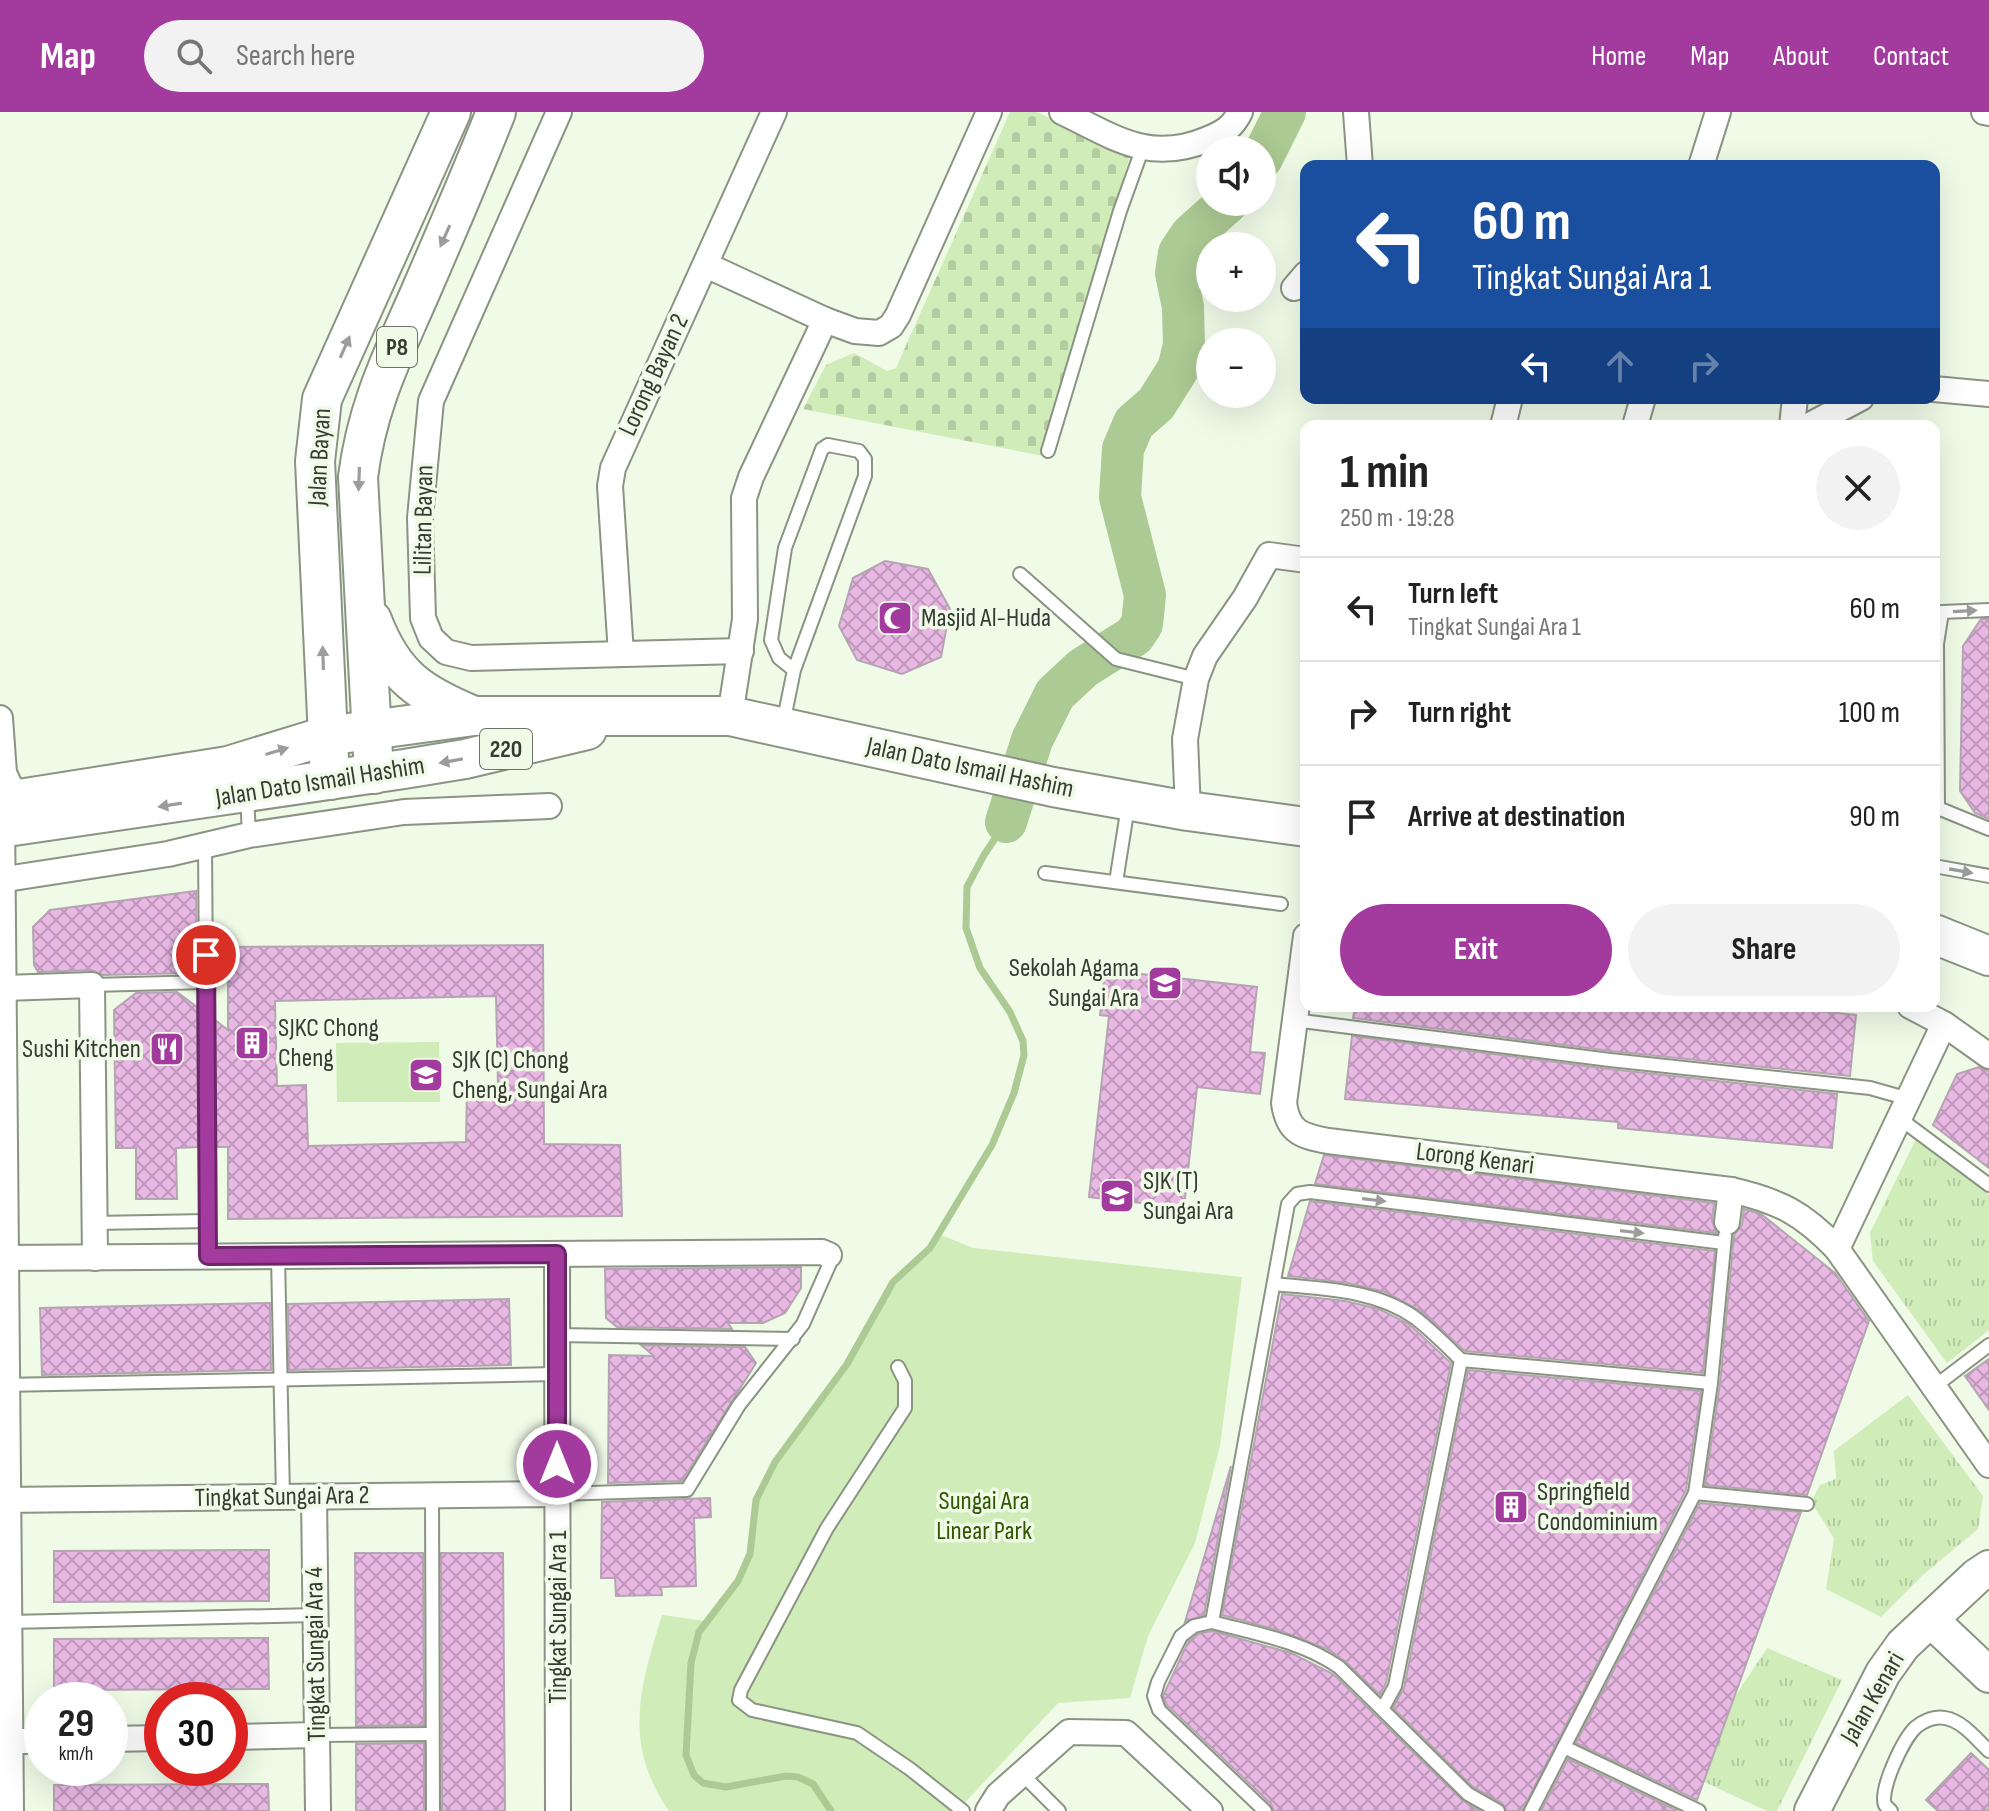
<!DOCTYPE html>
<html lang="en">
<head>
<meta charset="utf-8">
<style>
	body { margin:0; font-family:"Sofia Sans Condensed",sans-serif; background:#f2f2f2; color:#222; height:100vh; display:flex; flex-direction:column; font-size:30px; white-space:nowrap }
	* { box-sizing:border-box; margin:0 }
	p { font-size:26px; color:#767676 }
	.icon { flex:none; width:44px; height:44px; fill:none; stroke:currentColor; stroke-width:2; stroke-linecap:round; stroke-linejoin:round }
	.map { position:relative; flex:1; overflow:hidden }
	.panel { position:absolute; left:1300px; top:308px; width:640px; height:592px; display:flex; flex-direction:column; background:#fff; border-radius:16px; box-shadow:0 8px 32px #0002 }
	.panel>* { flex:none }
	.hud { position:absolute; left:1300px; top:48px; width:640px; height:244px; border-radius:16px; box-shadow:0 8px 32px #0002; background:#1a4fa0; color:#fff; overflow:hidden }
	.fabs { position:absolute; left:1196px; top:24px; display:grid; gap:16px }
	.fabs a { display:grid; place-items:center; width:80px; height:80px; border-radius:50%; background:#fff; box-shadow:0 8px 32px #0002; font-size:40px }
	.speed { position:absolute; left:24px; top:1570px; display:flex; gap:16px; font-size:40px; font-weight:700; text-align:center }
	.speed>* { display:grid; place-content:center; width:104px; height:104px; border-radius:50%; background:#fff; box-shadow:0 8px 32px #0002; line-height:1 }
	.speed small { font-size:20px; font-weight:400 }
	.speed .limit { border:12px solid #d22; background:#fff; color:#111 }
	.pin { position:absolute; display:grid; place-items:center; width:68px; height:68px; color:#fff; margin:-34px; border:4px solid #fff; border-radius:50%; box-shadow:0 2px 8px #0007 }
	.me { position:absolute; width:88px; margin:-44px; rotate:0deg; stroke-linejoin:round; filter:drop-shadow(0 0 6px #0008) }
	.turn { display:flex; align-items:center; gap:28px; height:168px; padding:0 40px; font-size:36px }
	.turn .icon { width:104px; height:104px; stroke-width:2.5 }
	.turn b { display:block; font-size:56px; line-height:68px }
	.lanes { display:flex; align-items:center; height:76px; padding:0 40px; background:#0003; justify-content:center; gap:40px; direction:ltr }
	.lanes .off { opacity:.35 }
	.round { display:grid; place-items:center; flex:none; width:84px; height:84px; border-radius:42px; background:#f2f2f2 }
	.headline { display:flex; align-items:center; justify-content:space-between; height:136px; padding:0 40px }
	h1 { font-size:48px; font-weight:700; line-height:60px }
	.action { display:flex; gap:16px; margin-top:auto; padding:16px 40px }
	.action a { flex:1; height:92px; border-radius:48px; background:#a33b9f; color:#fff; font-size:32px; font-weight:700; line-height:92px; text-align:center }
	.action a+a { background:#f2f2f2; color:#222 }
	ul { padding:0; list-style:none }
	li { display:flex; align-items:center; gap:24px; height:104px; padding:0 40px; border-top:2px solid #e0e0e0 }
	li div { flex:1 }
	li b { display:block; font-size:30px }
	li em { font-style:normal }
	header { display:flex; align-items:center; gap:48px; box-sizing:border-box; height:112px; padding:0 40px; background:#a33b9f; color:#fff }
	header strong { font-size:38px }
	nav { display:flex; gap:44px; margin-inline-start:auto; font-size:28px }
	.search { width:560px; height:72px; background:#f2f2f2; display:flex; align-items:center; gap:20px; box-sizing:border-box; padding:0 28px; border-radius:44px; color:#767676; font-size:30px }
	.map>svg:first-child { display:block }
	.grass { fill:url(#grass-tufts) }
	.cemetery { fill:url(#cemetery-stones) }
	.green { fill:#cfecb9 }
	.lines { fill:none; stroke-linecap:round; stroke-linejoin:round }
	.stream { stroke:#acca93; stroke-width:7 }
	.river { stroke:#acca93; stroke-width:42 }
	.building { fill:url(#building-cross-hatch); stroke:#b5a5b3; stroke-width:2; fill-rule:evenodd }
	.lane-casing { stroke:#8b9483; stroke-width:16 }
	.street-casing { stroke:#8b9483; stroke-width:28 }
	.secondary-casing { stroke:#8b9483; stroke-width:38 }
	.primary-casing { stroke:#8b9483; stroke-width:42 }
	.lane { stroke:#fff; stroke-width:12 }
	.street { stroke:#fff; stroke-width:24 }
	.secondary { stroke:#fff; stroke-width:34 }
	.primary { stroke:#fff; stroke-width:38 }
	.oneway { fill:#9b9d9a }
	.route-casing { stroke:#6a2667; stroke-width:20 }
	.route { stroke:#a33b9f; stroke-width:14 }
	.labels { text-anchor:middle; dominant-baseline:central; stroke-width:7; stroke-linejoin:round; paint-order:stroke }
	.shield { fill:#effae7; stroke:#6e746a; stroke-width:2 }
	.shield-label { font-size:24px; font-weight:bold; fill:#373b34 }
	.street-label { font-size:26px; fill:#373b34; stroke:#effae7 }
	.poi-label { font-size:26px; fill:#373b34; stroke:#effae7; text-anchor:start }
	.park-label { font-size:26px; fill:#325600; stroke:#effae7 }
</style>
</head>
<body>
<header>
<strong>Map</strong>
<div class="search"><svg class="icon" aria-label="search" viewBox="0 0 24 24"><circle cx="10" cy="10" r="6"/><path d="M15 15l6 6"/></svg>Search here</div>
<nav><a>Home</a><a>Map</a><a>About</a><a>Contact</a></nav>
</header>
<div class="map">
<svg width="1989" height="1699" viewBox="0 0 1989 1699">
	<defs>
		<pattern id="grass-tufts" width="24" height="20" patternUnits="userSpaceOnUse" patternTransform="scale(2)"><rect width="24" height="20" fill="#cfecb9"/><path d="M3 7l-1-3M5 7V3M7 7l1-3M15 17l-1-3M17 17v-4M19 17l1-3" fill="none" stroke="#b2cba0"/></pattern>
		<pattern id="cemetery-stones" width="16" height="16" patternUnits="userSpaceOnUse" patternTransform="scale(2)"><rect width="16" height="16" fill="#cfecb9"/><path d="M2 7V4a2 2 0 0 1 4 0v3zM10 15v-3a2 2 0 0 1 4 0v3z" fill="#b2cba0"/></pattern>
		<pattern id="building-cross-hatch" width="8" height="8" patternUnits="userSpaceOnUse" patternTransform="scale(2)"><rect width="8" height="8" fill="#eab8e5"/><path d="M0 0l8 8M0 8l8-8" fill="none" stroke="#be97ba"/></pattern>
	</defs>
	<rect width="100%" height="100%" fill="#effae7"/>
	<g class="grass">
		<polygon points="1916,1027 1989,1083 1989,1218 1947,1251 1873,1149 1870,1121"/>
		<polygon points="1908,1283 1983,1384 1978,1417 1924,1462 1881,1505 1826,1477 1834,1426 1811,1390 1820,1373 1836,1367 1834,1339"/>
		<polygon points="1767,1536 1842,1568 1777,1699 1767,1699 1685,1661"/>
	</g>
	<polygon class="cemetery" points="1010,0 1037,0 1130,44 1043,344 803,297 826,253 854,241 887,259 896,256"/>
	<g class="green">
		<polygon points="439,930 440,990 337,990 336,931"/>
		<path d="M939,1122l34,14 269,29 -22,169 -25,97 -47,93 -18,62 -72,5 -101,108h-288c-47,-68 -29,-124 -7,-196l43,6 33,-40 12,-27 6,-53 19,-39 72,-98 46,-82 37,-34z"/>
	</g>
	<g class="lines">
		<polyline class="stream" points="831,1699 813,1672 798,1665 786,1664 726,1675 703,1671 694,1663 686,1643 691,1551 699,1520 738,1469 750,1442 756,1388 775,1350 847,1252 893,1170 930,1136 992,1033 1014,981 1024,943 1023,929 1010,900 980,856 966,816 967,775 984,743 1006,710"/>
		<g class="river">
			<polyline points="1262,46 1285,0"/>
			<polyline points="1006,710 1032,628 1055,582 1083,556 1134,524 1142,512 1145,483 1120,385 1123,337 1134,311 1156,292 1178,257 1184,233 1183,195 1176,161 1179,141 1191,123 1228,90"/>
		</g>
	</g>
	<g class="building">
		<polygon points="885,449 928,457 950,497 941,545 902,562 857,548 839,514 853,466"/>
		<polygon points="1981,507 1989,507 1989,707 1975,701 1960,679 1963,534"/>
		<polygon points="196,779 197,855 188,861 103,863 91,858 38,860 34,853 33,815 50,798"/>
		<path d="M543,833l1,199 76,1 2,71 -394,3v-72h-12l-1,-127 13,10v-83zM496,884l2,89h-31l-1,57 -158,4 -2,-61 -29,1 -2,-85z"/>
		<polygon points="1105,858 1257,875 1250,940 1265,941 1260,982 1197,975 1184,1096 1089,1085 1109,904 1100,903"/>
		<polygon points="177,880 197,895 198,1035 176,1036 177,1087 136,1087 136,1036 116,1036 114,898 136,881"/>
		<polygon points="1355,894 1769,894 1856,903 1850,964 1611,939 1353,906"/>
		<polygon points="1352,924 1609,957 1837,982 1832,1036 1618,1016 1618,1010 1345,987"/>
		<polygon points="1979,955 1989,959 1989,1056 1933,1013 1957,962"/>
		<polygon points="1324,1043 1714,1091 1712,1109 1717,1121 1315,1072"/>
		<polygon points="1310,1089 1715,1139 1703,1261 1465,1239 1419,1198 1385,1180 1348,1171 1288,1164"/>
		<polygon points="1744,1097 1761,1102 1835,1161 1869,1209 1807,1383 1705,1373 1720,1272 1734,1123 1742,1113"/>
		<polygon points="801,1155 801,1176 785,1201 763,1211 728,1211 732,1217 617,1215 606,1206 605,1157"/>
		<polygon points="1282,1182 1345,1189 1379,1197 1409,1212 1451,1251 1386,1571 1380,1583 1345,1549 1329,1538 1281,1519 1222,1503"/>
		<polygon points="509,1187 511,1253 289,1258 288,1192"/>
		<polygon points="270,1191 271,1258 42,1263 40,1196"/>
		<polygon points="641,1233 745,1235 756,1251 682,1369 608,1371 609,1243 654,1244"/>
		<polygon points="1989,1247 1989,1298 1965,1264"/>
		<polygon points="1468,1258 1701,1279 1686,1378 1522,1699 1507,1699 1502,1691 1473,1675 1393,1596 1404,1576"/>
		<polygon points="1231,1354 1204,1503 1185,1510"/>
		<polygon points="710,1386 711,1405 694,1406 696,1474 661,1475 662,1483 616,1484 615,1466 601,1466 602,1390"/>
		<polygon points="1700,1391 1801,1400 1697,1688 1576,1631"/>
		<polygon points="269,1438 269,1489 54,1490 54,1439"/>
		<polygon points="355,1441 423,1441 424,1613 356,1614"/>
		<polygon points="441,1441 503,1441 505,1699 442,1699"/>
		<polygon points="1212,1519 1291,1541 1333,1562 1462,1688 1480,1699 1274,1699 1271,1692 1167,1593 1163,1584 1188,1530 1198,1522"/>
		<polygon points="268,1526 269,1577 54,1578 54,1527"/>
		<polygon points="424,1631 424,1699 356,1699 356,1632"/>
		<polygon points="1971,1641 1989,1658 1989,1699 1938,1699 1926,1688"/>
		<polygon points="1568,1647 1678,1699 1541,1699"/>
		<polygon points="247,1672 268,1672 269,1699 54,1699 54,1673"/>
	</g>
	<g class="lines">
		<g class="lane-casing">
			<g id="lane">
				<polyline points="1048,339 1120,99 1143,35"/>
				<polyline points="1020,462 1116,547 1196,567"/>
				<polyline points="1989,498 1942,500 1937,532 1938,696 1989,717"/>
				<polyline points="783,612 794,558 865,364 865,347 859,339 828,333 822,337 785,436 771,528 779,546 794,558"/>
				<polyline points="247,683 249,723"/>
				<polyline points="205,733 208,1144"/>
				<polyline points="1934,754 1989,764"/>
				<polyline points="1045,761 1281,792"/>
				<polyline points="1116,770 1128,694"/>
				<polyline points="92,873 206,870"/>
				<polyline points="1294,908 1610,948 1870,976 1909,987"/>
				<polyline points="1899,1006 1989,1073"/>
				<polyline points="94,1111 208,1109"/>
				<polyline points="278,1144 283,1385"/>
				<path d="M1274,1172c47,5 100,5 140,33 17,13 32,28 47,43"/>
				<polyline points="557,1223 793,1227"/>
				<polyline points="898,1255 905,1269 905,1296 827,1416 741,1578 739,1588 752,1598 857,1621 910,1657 963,1699"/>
				<polyline points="3,1273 557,1262"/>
				<polyline points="1934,1275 1989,1233"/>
				<polyline points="1695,1381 1807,1392"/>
				<polyline points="557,1382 687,1378 739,1293 803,1212 830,1151 829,1143"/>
				<polyline points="432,1384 433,1699"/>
				<polyline points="10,1510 315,1503"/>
				<path d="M1212,1510c45,12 89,19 127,45l129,127 30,17"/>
				<polyline points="1383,1596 1395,1574 1461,1248 1711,1271"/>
				<polyline points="317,1623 432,1622"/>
				<polyline points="1564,1635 1699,1699"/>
				<polyline points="1022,1662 1059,1699"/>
				<polyline points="1265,1699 1159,1598 1154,1584 1158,1570 1181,1524 1194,1514 1212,1510 1288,1092 1297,1082 1310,1080 1724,1131"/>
				<polyline points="1531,1699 1695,1381 1711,1271 1725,1124"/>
				<path d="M1891,1699l-6,-6c-6,-15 18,-66 31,-78 9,-7 18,-11 29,-9 18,3 32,22 44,33"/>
			</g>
		</g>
		<g class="street-casing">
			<g id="street">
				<polyline points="559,0 431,289 420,406 423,506 431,526 446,540 471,546 741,539"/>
				<path d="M1062,0c52,25 87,52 146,27 15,-6 25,-12 32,-27"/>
				<polyline points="1356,0 1360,54"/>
				<polyline points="1984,0 1989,1"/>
				<polyline points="1701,54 1718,0"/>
				<polyline points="706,153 825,208 855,219 879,221 891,214 898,203 989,0"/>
				<polyline points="1294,176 1306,162"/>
				<polyline points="1934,277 1989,282"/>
				<polyline points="1503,314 1510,286"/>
				<polyline points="1635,314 1643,286"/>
				<polyline points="1792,314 1795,286"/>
				<polyline points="1808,314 1861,286"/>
				<polyline points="621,542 610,374 613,356 774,0"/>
				<polyline points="730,604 745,507 744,386 751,365 825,208"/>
				<polyline points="0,606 4,661 11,676 30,686"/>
				<polyline points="1188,699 1185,627 1196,567 1205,544 1245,486 1269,443 1306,448"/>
				<polyline points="2,701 11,1699"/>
				<polyline points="0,768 168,742 249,723 404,700 549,694"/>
				<path d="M1306,824l-22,167c4,29 17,33 44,38l403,49c48,11 72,23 106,59l152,216"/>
				<polyline points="4,876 92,873 95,1146"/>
				<polyline points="1910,894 1944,912 1989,944"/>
				<polyline points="1727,1110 1731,1078"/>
				<polyline points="1837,1137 1944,912"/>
				<polyline points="557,1142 558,1699"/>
				<polyline points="0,1146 822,1140 829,1143"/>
				<polyline points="314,1385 318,1699"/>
				<polyline points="0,1388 557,1382"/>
				<polyline points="230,1625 317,1623"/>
				<polyline points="110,1627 162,1626"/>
				<polyline points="10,1629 42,1629"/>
				<polyline points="988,1699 998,1683 1069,1620 1126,1621 1210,1699"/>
			</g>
		</g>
		<g class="secondary-casing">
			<g id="secondary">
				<polyline points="1931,1508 1989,1563"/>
				<polyline points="1812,1699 1883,1561 1903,1533 1977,1464 1989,1456"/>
			</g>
		</g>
		<g class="primary-casing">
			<g id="primary">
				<path d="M372,508c21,56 48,74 102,96"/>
				<path d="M374,662l-16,-297c9,-71 34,-120 62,-184 26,-60 52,-120 76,-181"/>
				<polyline points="330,668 315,349 322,287 451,0"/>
				<polyline points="0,690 228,654 326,624 474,604 730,604 1053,675 1188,699 1306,715"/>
				<polyline points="0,716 404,657 465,647 587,618"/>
				<polyline points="1934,822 1989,844"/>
			</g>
		</g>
		<use href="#lane" class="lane"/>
		<use href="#street" class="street"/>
		<use href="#secondary" class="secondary"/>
		<use href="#primary" class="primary"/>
	</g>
	<defs><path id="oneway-solid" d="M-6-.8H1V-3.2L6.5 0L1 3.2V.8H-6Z" transform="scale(2)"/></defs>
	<g class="oneway">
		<use href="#oneway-solid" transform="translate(445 124) rotate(114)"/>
		<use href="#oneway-solid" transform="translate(345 235) rotate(-66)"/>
		<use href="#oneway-solid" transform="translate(359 367) rotate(92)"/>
		<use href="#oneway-solid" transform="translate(1965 499) rotate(-3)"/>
		<use href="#oneway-solid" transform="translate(323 546) rotate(-92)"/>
		<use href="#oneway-solid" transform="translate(277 639) rotate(-17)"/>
		<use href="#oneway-solid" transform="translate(451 649) rotate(170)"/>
		<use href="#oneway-solid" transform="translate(170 693) rotate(171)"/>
		<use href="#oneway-solid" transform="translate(1961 759) rotate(10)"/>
		<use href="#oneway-solid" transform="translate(1374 1088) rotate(7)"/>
		<use href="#oneway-solid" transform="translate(1632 1120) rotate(7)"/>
	</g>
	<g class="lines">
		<g class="route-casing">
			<polyline id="route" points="206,843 208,1144 557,1142 557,1352"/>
		</g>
		<use href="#route" class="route"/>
	</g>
	<defs>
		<g id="mosque-square" transform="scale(1.8)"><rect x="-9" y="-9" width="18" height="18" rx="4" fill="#a33b9f" stroke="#effae7"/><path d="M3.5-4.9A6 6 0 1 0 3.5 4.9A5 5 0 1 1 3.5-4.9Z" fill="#fff"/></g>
		<g id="school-square" transform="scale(1.8)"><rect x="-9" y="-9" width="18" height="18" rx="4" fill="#a33b9f" stroke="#effae7"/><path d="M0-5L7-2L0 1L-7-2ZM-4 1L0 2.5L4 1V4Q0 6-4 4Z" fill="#fff"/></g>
		<g id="building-square" transform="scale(1.8)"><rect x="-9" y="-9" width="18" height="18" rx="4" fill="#a33b9f" stroke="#effae7"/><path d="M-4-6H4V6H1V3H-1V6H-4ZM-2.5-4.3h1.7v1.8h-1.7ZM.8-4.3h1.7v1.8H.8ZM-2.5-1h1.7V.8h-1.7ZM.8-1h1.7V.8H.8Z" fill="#fff"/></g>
		<g id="restaurant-square" transform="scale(1.8)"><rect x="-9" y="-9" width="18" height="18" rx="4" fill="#a33b9f" stroke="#effae7"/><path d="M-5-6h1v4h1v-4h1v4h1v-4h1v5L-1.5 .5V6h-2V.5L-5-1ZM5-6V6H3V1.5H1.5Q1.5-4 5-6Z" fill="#fff"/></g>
	</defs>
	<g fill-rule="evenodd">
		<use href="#mosque-square" x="895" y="506"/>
		<use href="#school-square" x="1165" y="871"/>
		<use href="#building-square" x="252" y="931"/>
		<use href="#restaurant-square" x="167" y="937"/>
		<use href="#school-square" x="426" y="963"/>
		<use href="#school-square" x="1117" y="1084"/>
		<use href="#building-square" x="1511" y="1395"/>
	</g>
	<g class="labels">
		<g class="shield">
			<rect x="377" y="215" width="40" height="40" rx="6"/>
			<rect x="480" y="617" width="52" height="40" rx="6"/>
		</g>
		<g class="shield-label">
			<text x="397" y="235">P8</text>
			<text x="506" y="637">220</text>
		</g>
		<g class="street-label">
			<text transform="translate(654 263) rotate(-65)">Lorong Bayan 2</text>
			<text transform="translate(320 345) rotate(-87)">Jalan Bayan</text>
			<text transform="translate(424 408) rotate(-89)">Lilitan Bayan</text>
			<text transform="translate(970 656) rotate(12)">Jalan Dato Ismail Hashim</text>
			<text transform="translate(320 670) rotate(-9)">Jalan Dato Ismail Hashim</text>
			<text transform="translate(1475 1047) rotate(7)">Lorong Kenari</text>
			<text transform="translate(282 1385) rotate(-1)">Tingkat Sungai Ara 2</text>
			<text transform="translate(558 1505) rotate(-90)">Tingkat Sungai Ara 1</text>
			<text transform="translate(316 1542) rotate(-91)">Tingkat Sungai Ara 4</text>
			<text transform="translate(1873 1586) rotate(-60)">Jalan Kenari</text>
		</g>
		<g class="poi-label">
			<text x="921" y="506">Masjid Al-Huda</text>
			<text x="1139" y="856" text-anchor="end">Sekolah Agama<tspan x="1139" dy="30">Sungai Ara</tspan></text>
			<text x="278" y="916">SJKC Chong<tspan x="278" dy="30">Cheng</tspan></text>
			<text x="141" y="937" text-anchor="end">Sushi Kitchen</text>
			<text x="452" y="948">SJK (C) Chong<tspan x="452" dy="30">Cheng, Sungai Ara</tspan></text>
			<text x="1143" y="1069">SJK (T)<tspan x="1143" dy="30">Sungai Ara</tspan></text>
			<text x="1537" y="1380">Springfield<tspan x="1537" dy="30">Condominium</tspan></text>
		</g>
		<g class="park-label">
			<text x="984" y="1389">Sungai Ara<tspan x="984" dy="30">Linear Park</tspan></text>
		</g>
	</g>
</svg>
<div class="fabs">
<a><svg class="icon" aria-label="sound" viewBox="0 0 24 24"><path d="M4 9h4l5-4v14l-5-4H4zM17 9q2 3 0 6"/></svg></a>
<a>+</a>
<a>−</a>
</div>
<div class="speed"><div>29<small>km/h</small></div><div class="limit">30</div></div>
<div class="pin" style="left:206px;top:843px;background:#d93025"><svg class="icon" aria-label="arrive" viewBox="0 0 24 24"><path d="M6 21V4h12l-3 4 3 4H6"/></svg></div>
<svg class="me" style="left:557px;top:1352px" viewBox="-20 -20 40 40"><circle r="17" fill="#a33b9f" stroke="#fff" stroke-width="3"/><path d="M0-11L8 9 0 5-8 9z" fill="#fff"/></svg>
<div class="hud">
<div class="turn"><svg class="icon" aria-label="left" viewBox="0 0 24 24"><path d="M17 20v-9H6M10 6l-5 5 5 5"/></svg><div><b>60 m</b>Tingkat Sungai Ara 1</div></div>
<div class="lanes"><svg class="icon" aria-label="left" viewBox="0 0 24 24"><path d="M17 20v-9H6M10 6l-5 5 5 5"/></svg><svg class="icon off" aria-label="ahead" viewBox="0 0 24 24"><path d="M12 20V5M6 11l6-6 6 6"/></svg><svg class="icon off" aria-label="right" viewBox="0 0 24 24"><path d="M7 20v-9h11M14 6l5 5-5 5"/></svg></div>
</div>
<section class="panel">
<div class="headline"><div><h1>1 min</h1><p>250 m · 19:28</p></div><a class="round"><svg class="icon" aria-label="close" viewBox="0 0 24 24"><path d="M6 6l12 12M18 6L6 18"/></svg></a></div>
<ul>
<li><svg class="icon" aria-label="left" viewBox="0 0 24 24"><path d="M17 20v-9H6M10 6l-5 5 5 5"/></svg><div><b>Turn left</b><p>Tingkat Sungai Ara 1</p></div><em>60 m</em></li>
<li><svg class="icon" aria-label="right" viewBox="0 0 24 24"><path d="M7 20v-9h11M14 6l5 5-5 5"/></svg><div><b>Turn right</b></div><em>100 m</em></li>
<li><svg class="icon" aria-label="arrive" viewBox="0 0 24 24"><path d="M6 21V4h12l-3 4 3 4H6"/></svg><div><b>Arrive at destination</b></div><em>90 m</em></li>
</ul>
<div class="action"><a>Exit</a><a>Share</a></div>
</section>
</div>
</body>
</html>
